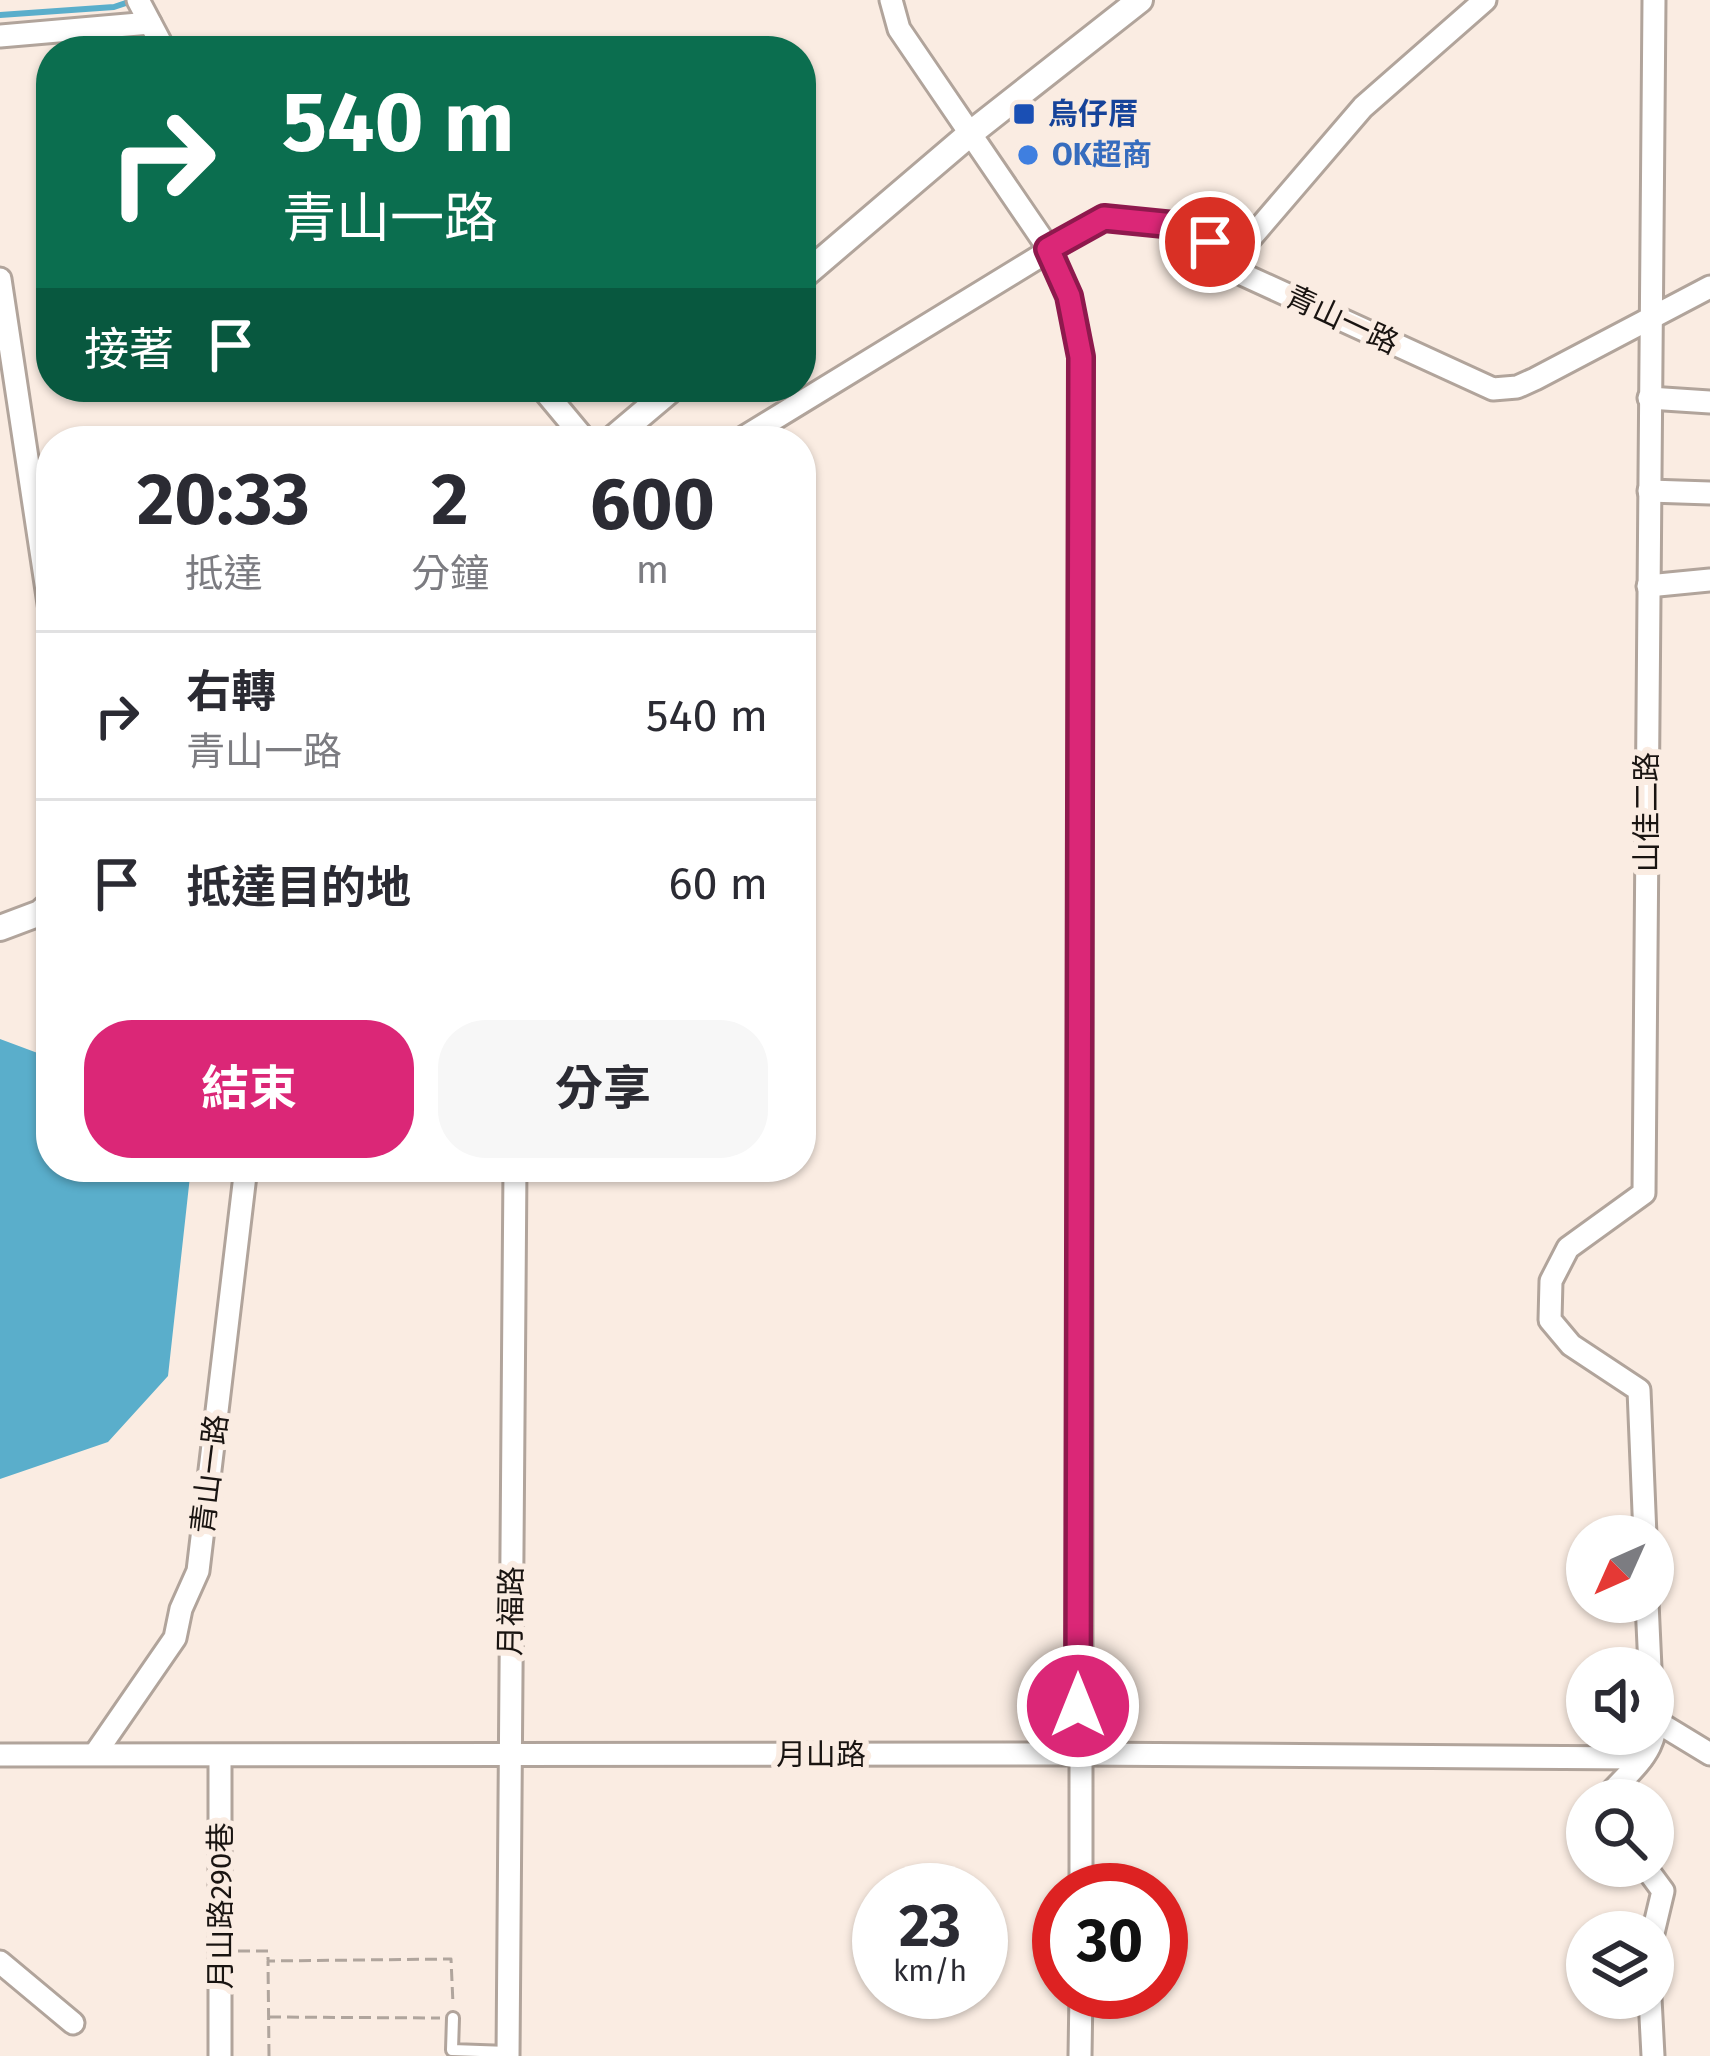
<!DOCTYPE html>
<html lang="zh-TW">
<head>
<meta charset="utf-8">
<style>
	body { margin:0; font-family:"Fira Sans","Noto Sans TC",sans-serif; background:#f7f7f7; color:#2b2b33; height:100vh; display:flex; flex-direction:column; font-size:45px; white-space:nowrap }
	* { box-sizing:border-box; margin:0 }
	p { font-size:39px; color:#7c7c81 }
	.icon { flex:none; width:66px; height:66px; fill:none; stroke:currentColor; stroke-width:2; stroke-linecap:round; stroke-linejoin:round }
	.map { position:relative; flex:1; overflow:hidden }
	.drawer { position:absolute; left:36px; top:426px; width:780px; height:756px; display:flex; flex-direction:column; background:#fff; border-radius:48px; box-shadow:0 3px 9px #0004 }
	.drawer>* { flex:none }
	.top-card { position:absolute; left:36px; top:36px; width:780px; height:366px; border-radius:48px; box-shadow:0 3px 9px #0004; background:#0b6e4f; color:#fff; overflow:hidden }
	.needle { width:78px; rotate:225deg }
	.fabs { position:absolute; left:1566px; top:1515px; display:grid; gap:24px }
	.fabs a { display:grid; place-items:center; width:108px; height:108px; border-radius:50%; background:#fff; box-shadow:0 3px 9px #0004; font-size:60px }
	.speed { position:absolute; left:852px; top:1863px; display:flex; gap:24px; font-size:60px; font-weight:700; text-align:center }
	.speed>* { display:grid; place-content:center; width:156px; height:156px; border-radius:50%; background:#fff; box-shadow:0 3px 9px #0004; line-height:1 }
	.speed small { font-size:30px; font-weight:400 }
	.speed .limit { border:18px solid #d22; background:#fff; color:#111 }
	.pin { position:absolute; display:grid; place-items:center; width:102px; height:102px; color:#fff; margin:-51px; border:6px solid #fff; border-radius:50%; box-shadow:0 3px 12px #0007 }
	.me { position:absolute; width:132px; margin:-66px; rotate:0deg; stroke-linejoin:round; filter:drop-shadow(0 0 9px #0008) }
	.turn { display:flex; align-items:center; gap:42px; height:252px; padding:0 48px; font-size:54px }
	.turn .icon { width:156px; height:156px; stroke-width:2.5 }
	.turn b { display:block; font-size:84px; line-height:102px }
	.then { display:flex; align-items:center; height:114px; padding:0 48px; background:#0003; gap:24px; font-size:45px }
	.eta { display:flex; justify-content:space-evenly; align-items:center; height:204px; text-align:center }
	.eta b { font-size:72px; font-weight:700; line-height:84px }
	.cta { display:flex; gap:24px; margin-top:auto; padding:24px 48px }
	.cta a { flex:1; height:138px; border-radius:48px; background:#db2777; color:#fff; font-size:48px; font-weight:700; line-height:138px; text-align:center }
	.cta a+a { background:#f7f7f7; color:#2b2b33 }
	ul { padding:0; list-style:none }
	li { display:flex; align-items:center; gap:36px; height:168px; padding:0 48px; border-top:3px solid #e1e1e2 }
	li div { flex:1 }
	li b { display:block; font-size:45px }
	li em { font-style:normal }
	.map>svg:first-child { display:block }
	.water { fill:#5aaecb }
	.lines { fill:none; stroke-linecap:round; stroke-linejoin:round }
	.stream { stroke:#5aaecb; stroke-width:6 }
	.service-casing { stroke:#b1a49b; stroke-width:16 }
	.minor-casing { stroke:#b1a49b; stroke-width:27 }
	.tertiary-casing { stroke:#b1a49b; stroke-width:30 }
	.path { stroke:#b0a59d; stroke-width:3; stroke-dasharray:12 6; stroke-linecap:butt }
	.service { stroke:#fff; stroke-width:10 }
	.minor { stroke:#fff; stroke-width:21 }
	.tertiary { stroke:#fff; stroke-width:24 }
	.route-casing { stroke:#8e194d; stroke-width:30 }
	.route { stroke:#db2777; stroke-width:21 }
	.transit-dot { fill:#1a4fb4; stroke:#faece2; stroke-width:4.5 }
	.shop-dot { fill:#3f7fe0; stroke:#faece2; stroke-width:4.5 }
	.labels { text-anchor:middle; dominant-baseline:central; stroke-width:12; stroke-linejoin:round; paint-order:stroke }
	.transit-label { font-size:30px; font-weight:bold; fill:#164399; stroke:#faece2; text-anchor:start }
	.shop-label { font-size:30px; font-weight:bold; fill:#366cbe; stroke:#faece2; text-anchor:start }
	.street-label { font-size:30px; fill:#191411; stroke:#faece2 }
</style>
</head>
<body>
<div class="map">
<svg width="1710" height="2056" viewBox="0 0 1710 2056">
	<rect width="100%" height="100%" fill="#faece2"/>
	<polygon class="water" points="0,1039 51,1058 51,1167 191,1167 168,1376 108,1442 0,1479"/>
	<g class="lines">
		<polyline class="stream" points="0,15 114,7 132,1"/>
		<g class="service-casing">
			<polyline id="service" points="453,2018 452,2050 508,2052"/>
		</g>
		<g class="minor-casing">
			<g id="minor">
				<polyline points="138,0 165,51"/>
				<polyline points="891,0 899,29 1049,249 1069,296 1081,357 1081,1890"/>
				<polyline points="0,36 150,23"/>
				<polyline points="1230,262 1363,107 1485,0"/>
				<polyline points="0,279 51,617"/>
				<polyline points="541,387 586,441"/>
				<polyline points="1649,398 1710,402"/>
				<polyline points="738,441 1104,217 1184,226 1210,242 1244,275 1493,389 1517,387 1535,379 1710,287"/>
				<polyline points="1649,491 1710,493"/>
				<polyline points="1648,586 1710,580"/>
				<polyline points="1645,1536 1639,1390 1571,1345 1550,1320 1551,1281 1568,1248 1644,1193 1654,0"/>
				<polyline points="1647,1602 1650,1668"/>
				<polyline points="1659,1723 1710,1754"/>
				<polyline points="95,1754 175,1638 181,1609 198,1571 246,1167"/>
				<polyline points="0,1755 1079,1754 1642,1758"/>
				<polyline points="220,1756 220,2056"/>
				<path d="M1604,1800c31,-35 61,-52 49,-102"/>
				<polyline points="1638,1866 1649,1872 1663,1891 1653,1933"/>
				<polyline points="0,1962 73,2023"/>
				<polyline points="1650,1998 1653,2056"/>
				<polyline points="508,2056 515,1167"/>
				<polyline points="1080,2056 1081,1992"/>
			</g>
		</g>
		<g class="tertiary-casing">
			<g id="tertiary">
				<polyline points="801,278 971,133 1140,0"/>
				<polyline points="610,441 674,387"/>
				<polyline points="0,928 40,913 51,903"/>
			</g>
		</g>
		<g class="path">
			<polyline points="238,1951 268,1951 268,1960"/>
			<polyline points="269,2017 440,2018"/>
			<polyline points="269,2056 268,1961 451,1959 453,2004"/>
		</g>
		<use href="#service" class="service"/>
		<use href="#minor" class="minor"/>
		<use href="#tertiary" class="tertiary"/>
	</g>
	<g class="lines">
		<g class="route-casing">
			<polyline id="route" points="1078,1706 1081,357 1069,296 1048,249 1104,218 1184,226 1210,242"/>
		</g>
		<use href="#route" class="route"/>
	</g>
	<rect class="transit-dot" x="1012" y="102" width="24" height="24" rx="6"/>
	<circle class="shop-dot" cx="1028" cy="155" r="12"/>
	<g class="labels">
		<g class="transit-label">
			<text x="1048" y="114">烏仔厝</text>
		</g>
		<g class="shop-label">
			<text x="1052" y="155">OK超商</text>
		</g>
		<g class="street-label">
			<text transform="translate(1342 320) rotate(25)">青山一路</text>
			<text transform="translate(1647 812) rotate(-90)">山佳二路</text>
			<text transform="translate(210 1474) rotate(-83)">青山一路</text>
			<text transform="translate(511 1611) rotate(-89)">月福路</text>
			<text x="821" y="1755">月山路</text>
			<text transform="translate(221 1906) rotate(-90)">月山路290巷</text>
		</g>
	</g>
</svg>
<div class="fabs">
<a><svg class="needle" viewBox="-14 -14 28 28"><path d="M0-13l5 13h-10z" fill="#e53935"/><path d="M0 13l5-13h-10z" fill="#7c7c81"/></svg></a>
<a><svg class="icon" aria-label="sound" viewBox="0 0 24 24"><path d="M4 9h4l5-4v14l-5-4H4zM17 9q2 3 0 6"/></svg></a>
<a><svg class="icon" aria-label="search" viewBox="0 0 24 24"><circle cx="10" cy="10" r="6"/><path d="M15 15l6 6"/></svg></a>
<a><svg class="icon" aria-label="layers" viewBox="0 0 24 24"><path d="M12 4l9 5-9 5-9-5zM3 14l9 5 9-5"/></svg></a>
</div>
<div class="speed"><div>23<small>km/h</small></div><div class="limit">30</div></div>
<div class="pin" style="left:1210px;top:242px;background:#d93025"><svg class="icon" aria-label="arrive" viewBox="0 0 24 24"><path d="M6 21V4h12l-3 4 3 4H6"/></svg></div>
<svg class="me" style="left:1078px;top:1706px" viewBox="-20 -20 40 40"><circle r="17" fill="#db2777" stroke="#fff" stroke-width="3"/><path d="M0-11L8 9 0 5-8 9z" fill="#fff"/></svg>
<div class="top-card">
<div class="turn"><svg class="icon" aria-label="right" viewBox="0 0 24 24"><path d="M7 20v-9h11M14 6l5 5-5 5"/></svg><div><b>540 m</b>青山一路</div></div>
<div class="then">接著<svg class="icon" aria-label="arrive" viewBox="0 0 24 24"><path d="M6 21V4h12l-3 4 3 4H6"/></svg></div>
</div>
<section class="drawer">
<div class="eta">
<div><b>20:33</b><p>抵達</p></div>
<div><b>2</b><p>分鐘</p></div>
<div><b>600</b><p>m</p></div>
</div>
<ul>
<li><svg class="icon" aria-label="right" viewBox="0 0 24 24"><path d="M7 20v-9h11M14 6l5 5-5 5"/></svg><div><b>右轉</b><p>青山一路</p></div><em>540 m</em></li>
<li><svg class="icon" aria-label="arrive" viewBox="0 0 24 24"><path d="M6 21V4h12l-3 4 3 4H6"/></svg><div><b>抵達目的地</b></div><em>60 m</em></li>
</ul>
<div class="cta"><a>結束</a><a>分享</a></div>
</section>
</div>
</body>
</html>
